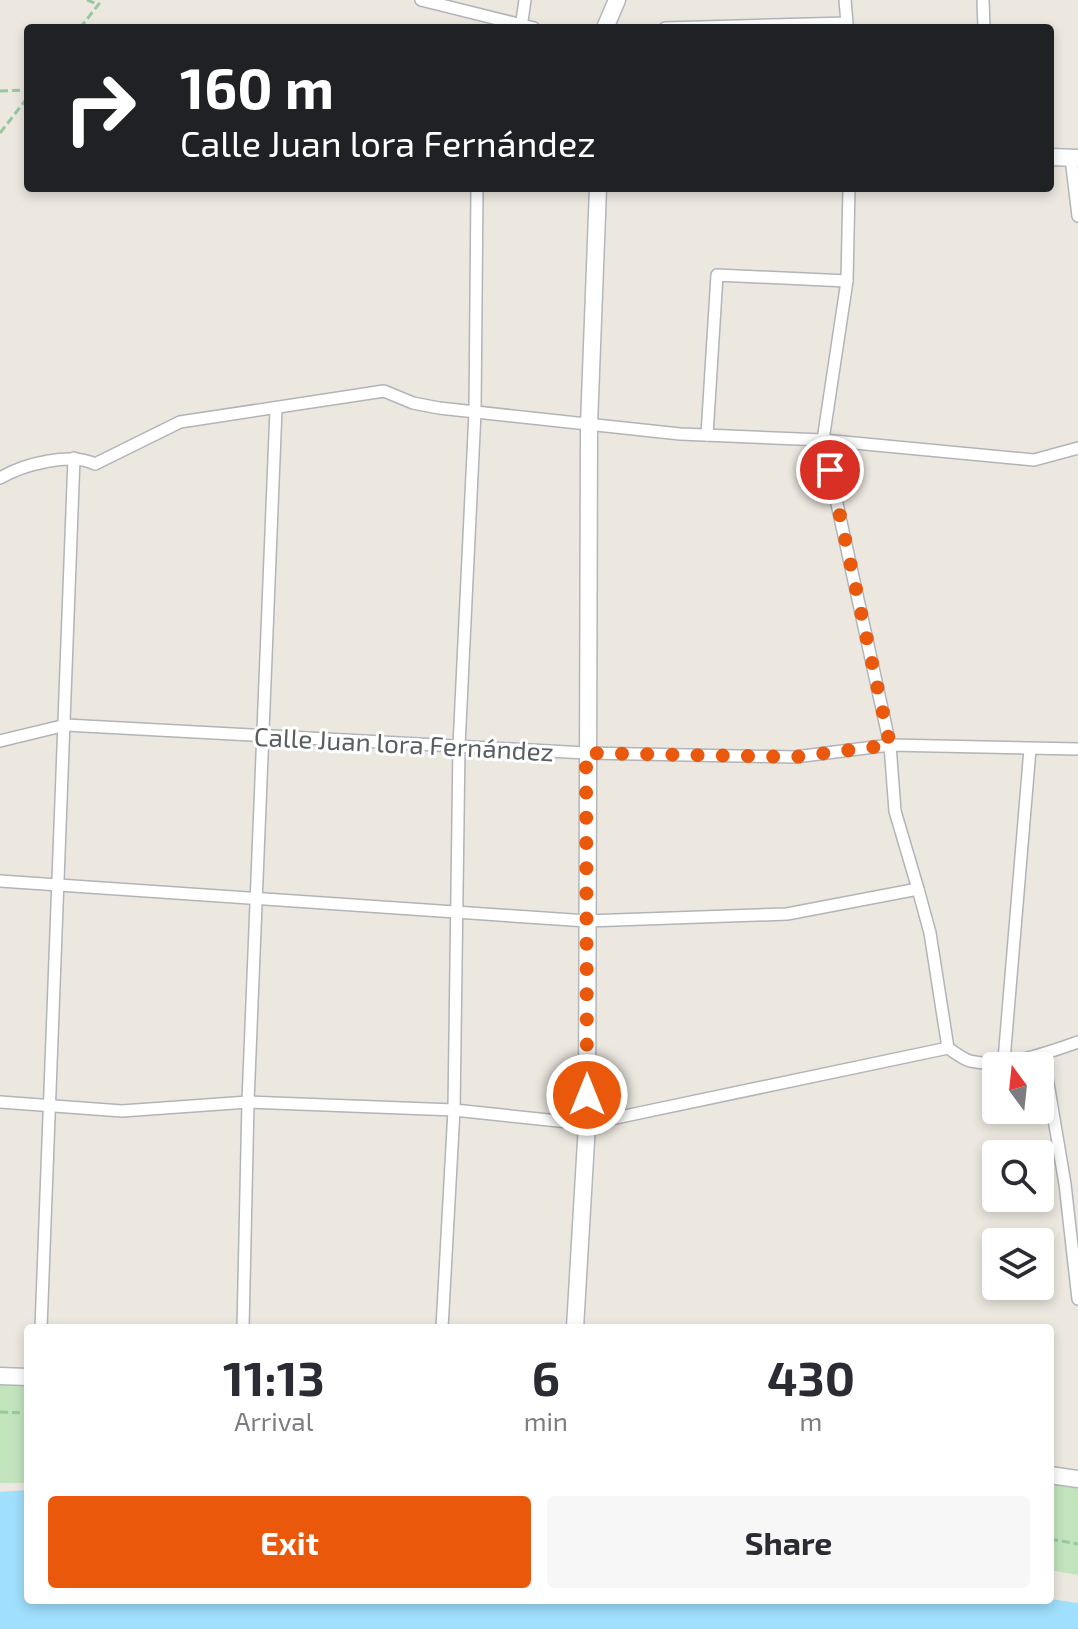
<!DOCTYPE html>
<html lang="en">
<head>
<meta charset="utf-8">
<style>
	body { margin:0; font-family:"Exo 2",sans-serif; background:#f7f7f7; color:#2b2b33; height:100vh; display:flex; flex-direction:column; font-size:30px; white-space:nowrap }
	* { box-sizing:border-box; margin:0 }
	p { font-size:26px; color:#7c7c81 }
	.icon { flex:none; width:44px; height:44px; fill:none; stroke:currentColor; stroke-width:2; stroke-linecap:round; stroke-linejoin:round }
	.map { position:relative; flex:1; overflow:hidden }
	.side { position:absolute; left:24px; top:1324px; width:1030px; height:280px; display:flex; flex-direction:column; background:#fff; border-radius:8px; box-shadow:0 4px 12px #0003 }
	.side>* { flex:none }
	.guide { position:absolute; left:24px; top:24px; width:1030px; height:168px; border-radius:8px; box-shadow:0 4px 12px #0003; background:#202124; color:#fff; overflow:hidden }
	.needle { width:52px; rotate:345deg }
	.controls { position:absolute; left:982px; top:1052px; display:grid; gap:16px }
	.controls a { display:grid; place-items:center; width:72px; height:72px; border-radius:8px; background:#fff; box-shadow:0 4px 12px #0003; font-size:40px }
	.pin { position:absolute; display:grid; place-items:center; width:68px; height:68px; color:#fff; margin:-34px; border:4px solid #fff; border-radius:50%; box-shadow:0 2px 8px #0007 }
	.me { position:absolute; width:88px; margin:-44px; rotate:0deg; stroke-linejoin:round; filter:drop-shadow(0 0 6px #0008) }
	.turn { display:flex; align-items:center; gap:28px; height:168px; padding:0 24px; font-size:36px }
	.turn .icon { width:104px; height:104px; stroke-width:2.5 }
	.turn b { display:block; font-size:56px; line-height:68px }
	.eta { display:flex; justify-content:space-evenly; align-items:center; height:136px; text-align:center }
	.eta b { font-size:48px; font-weight:700; line-height:56px }
	.action { display:flex; gap:16px; margin-top:auto; padding:16px 24px }
	.action a { flex:1; height:92px; border-radius:8px; background:#ea580c; color:#fff; font-size:32px; font-weight:700; line-height:92px; text-align:center }
	.action a+a { background:#f7f7f7; color:#2b2b33 }
	.map>svg:first-child { display:block }
	.green { fill:#c1e4bd }
	.water { fill:#a0dffd }
	.lines { fill:none; stroke-linecap:round; stroke-linejoin:round }
	.street-casing { stroke:#b1b4b8; stroke-width:14 }
	.secondary-casing { stroke:#b2b7bb; stroke-width:19 }
	.path { stroke:#97c79f; stroke-width:3; stroke-dasharray:8 4; stroke-linecap:butt }
	.street { stroke:#fff; stroke-width:11 }
	.secondary { stroke:#fff; stroke-width:16 }
	.route { stroke:#ea580c; stroke-width:14; stroke-dasharray:0 25.2 }
	.labels { text-anchor:middle; dominant-baseline:central; stroke-width:6; stroke-linejoin:round; paint-order:stroke }
	.street-label { font-size:26px; fill:#595e61; stroke:#fff }
</style>
</head>
<body>
<div class="map">
<svg width="1078" height="1629" viewBox="0 0 1078 1629">
	<rect width="100%" height="100%" fill="#ece8e0"/>
	<g class="green">
		<polygon points="0,1381 28,1382 28,1483 0,1483"/>
		<polygon points="1050,1475 1078,1479 1078,1575 1050,1570"/>
	</g>
	<polygon class="water" points="28,1490 28,1600 1050,1599 1078,1603 1078,1629 0,1629 0,1492"/>
	<g class="lines">
		<g class="street-casing">
			<g id="street">
				<polyline points="421,0 534,28"/>
				<polyline points="983,0 984,28"/>
				<polyline points="521,28 525,0"/>
				<polyline points="665,28 847,23 845,0"/>
				<polyline points="1071,158 1078,216"/>
				<polyline points="849,188 847,281 823,440 890,745 895,811 918,889"/>
				<polyline points="707,435 717,275 847,281"/>
				<path d="M0,478c24,-14 71,-26 95,-14l85,-42 204,-31 29,12 26,5 241,26 143,6 211,20 44,-12"/>
				<polyline points="0,741 66,725 586,753 795,757 890,745 1078,749"/>
				<polyline points="0,881 587,921 787,914 918,889 930,933 948,1048"/>
				<polyline points="1043,1054 1065,1184 1078,1299"/>
				<polyline points="1004,1060 1030,749"/>
				<path d="M0,1102l122,9 126,-9 206,8 133,14 361,-76c6,4 15,11 22,13 34,8 77,-8 108,-19"/>
				<polyline points="41,1328 74,458"/>
				<polyline points="243,1328 248,1102 276,409"/>
				<polyline points="442,1328 454,1110 459,746 475,412 477,188"/>
			</g>
		</g>
		<g class="secondary-casing">
			<g id="secondary">
				<polyline points="605,28 617,0"/>
				<polyline points="1050,157 1078,158"/>
				<polyline points="575,1328 587,1124 589,425 598,188"/>
				<polyline points="0,1376 28,1377"/>
				<polyline points="1050,1475 1078,1479"/>
			</g>
		</g>
		<g class="path">
			<polyline points="87,0 97,4"/>
			<polyline points="80,28 102,0"/>
			<polyline points="0,91 28,90"/>
			<polyline points="0,133 28,97"/>
			<polyline points="0,1412 28,1413"/>
			<polyline points="1050,1539 1078,1544"/>
		</g>
		<use href="#street" class="street"/>
		<use href="#secondary" class="secondary"/>
	</g>
	<g class="lines">
		<polyline class="route" points="587,1095 586,753 795,757 890,745 830,470"/>
	</g>
	<g class="labels">
		<g class="street-label">
			<text transform="translate(404 743) rotate(3)">Calle Juan lora Fernández</text>
		</g>
	</g>
</svg>
<div class="controls">
<a><svg class="needle" viewBox="-14 -14 28 28"><path d="M0-13l5 13h-10z" fill="#e53935"/><path d="M0 13l5-13h-10z" fill="#7c7c81"/></svg></a>
<a><svg class="icon" aria-label="search" viewBox="0 0 24 24"><circle cx="10" cy="10" r="6"/><path d="M15 15l6 6"/></svg></a>
<a><svg class="icon" aria-label="layers" viewBox="0 0 24 24"><path d="M12 4l9 5-9 5-9-5zM3 14l9 5 9-5"/></svg></a>
</div>
<div class="pin" style="left:830px;top:470px;background:#d93025"><svg class="icon" aria-label="arrive" viewBox="0 0 24 24"><path d="M6 21V4h12l-3 4 3 4H6"/></svg></div>
<svg class="me" style="left:587px;top:1095px" viewBox="-20 -20 40 40"><circle r="17" fill="#ea580c" stroke="#fff" stroke-width="3"/><path d="M0-11L8 9 0 5-8 9z" fill="#fff"/></svg>
<div class="guide">
<div class="turn"><svg class="icon" aria-label="right" viewBox="0 0 24 24"><path d="M7 20v-9h11M14 6l5 5-5 5"/></svg><div><b>160 m</b>Calle Juan lora Fernández</div></div>
</div>
<section class="side">
<div class="eta">
<div><b>11:13</b><p>Arrival</p></div>
<div><b>6</b><p>min</p></div>
<div><b>430</b><p>m</p></div>
</div>
<div class="action"><a>Exit</a><a>Share</a></div>
</section>
</div>
</body>
</html>
